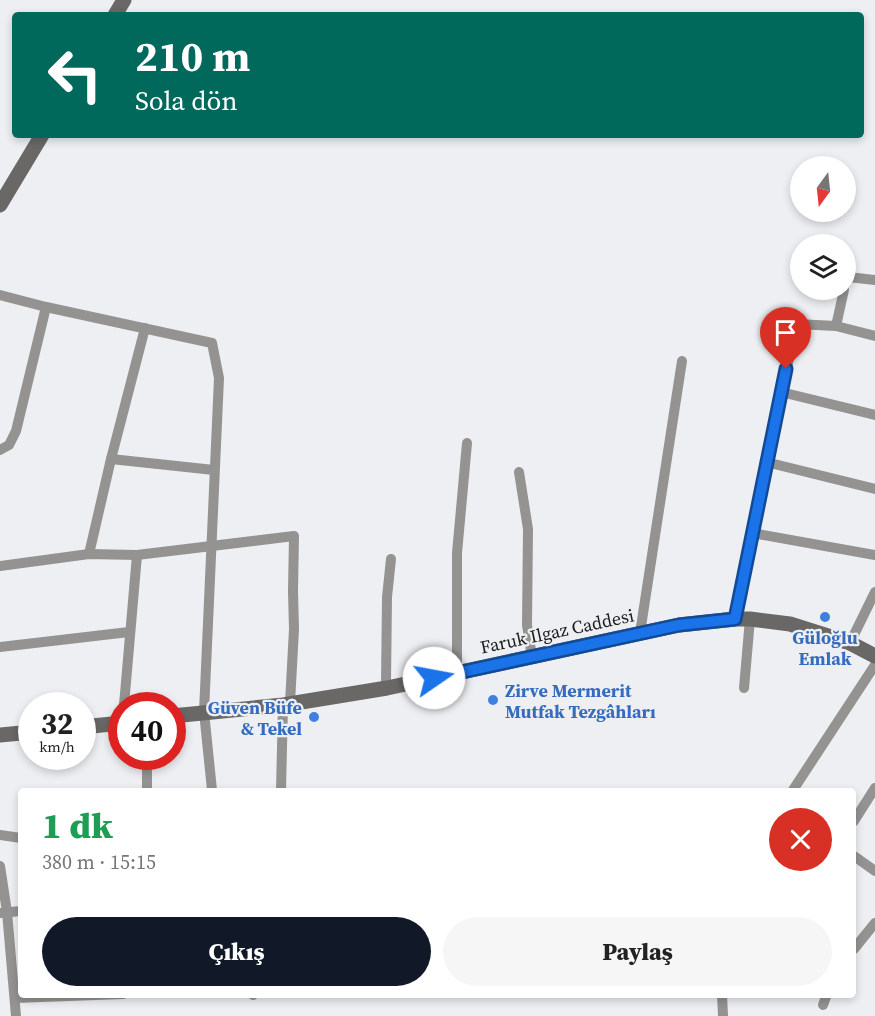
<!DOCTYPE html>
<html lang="tr">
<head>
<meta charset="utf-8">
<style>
	body { margin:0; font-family:"Source Serif 4",serif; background:#f6f6f6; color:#222; height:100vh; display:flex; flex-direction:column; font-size:22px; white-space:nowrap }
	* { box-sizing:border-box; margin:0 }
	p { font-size:20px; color:#767676 }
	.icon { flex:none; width:33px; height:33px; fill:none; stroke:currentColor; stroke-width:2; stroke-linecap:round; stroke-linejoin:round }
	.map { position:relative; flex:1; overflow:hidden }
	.details { position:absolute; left:18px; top:788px; width:838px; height:210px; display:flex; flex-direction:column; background:#fff; border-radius:6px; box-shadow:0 3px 9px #0003 }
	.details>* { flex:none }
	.top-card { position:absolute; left:12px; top:12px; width:852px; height:126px; border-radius:6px; box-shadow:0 3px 9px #0003; background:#00695c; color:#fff; overflow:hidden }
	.needle { width:39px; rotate:195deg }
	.fabs { position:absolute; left:790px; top:156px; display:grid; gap:12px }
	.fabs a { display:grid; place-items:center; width:66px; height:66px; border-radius:50%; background:#fff; box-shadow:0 3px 9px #0003; font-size:30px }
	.speed { position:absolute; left:18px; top:692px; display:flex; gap:12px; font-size:30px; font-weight:700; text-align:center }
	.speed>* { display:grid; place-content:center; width:78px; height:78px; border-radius:50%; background:#fff; box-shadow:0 3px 9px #0003; line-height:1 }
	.speed small { font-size:15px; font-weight:400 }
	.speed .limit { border:9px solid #d22; background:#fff; color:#111 }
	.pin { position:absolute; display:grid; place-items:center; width:51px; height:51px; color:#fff; margin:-62px -26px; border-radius:50% 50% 50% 0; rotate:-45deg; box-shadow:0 0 6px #0007 }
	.pin .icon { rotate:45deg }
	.me { position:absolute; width:66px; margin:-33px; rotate:78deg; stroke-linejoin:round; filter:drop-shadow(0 0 4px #0008) }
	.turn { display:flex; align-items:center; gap:21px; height:126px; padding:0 24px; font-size:27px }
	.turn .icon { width:78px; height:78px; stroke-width:2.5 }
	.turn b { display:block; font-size:42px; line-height:51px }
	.round { display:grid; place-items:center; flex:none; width:63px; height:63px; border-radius:32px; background:#f6f6f6 }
	.head { display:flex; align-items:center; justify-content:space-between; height:102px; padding:0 24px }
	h1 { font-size:36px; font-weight:800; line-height:45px; color:#1e9e55 }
	.button { display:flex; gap:12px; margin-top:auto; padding:12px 24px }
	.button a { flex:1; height:69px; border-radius:36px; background:#111827; color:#fff; font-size:24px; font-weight:800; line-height:69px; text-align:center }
	.button a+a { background:#f6f6f6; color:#222 }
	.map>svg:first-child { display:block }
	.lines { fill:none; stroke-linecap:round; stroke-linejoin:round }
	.street { stroke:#949392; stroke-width:10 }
	.secondary { stroke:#6a6866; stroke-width:15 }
	.route-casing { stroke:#114b97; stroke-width:15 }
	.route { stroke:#1a73e8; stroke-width:10 }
	.shop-dot { fill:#3f7fe0; stroke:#edeff2; stroke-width:2 }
	.labels { text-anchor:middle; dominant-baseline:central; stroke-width:4.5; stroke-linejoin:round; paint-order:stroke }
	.street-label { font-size:18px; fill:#1c1c1e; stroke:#edeff2 }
	.shop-label { font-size:18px; font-weight:bold; fill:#366cbe; stroke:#edeff2 }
</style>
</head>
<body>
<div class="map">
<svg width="875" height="1016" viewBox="0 0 875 1016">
	<rect width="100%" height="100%" fill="#edeff2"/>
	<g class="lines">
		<g class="street">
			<polyline points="846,283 848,277 875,280"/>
			<polyline points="0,295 46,307 212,343 219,378 204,712 212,790"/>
			<polyline points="836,326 844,290"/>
			<polyline points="781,392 875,415"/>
			<polyline points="0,450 9,445 16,431 46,307"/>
			<polyline points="111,459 214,470"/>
			<polyline points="766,462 875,489"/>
			<polyline points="519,472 528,529 527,625 532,657"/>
			<polyline points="752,533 875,555"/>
			<polyline points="89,554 111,459 145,328"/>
			<polyline points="0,566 89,554 137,555 294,536 293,591 294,629 290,703"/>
			<polyline points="735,619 796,324 836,326 875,336"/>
			<polyline points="640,633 682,361"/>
			<polyline points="850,643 875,592"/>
			<polyline points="0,647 129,632"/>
			<polyline points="457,673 457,553 467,443"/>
			<polyline points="387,688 386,682 387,597 391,559"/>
			<polyline points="744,688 750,619"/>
			<polyline points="124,705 137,555"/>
			<polyline points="147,790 147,756"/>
			<polyline points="281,790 283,705"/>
			<polyline points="793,790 875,665"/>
			<polyline points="854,821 875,788"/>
			<polyline points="0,835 21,838"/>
			<polyline points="854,856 875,871"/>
			<polyline points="0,866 7,912 16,1016"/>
			<polyline points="0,913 21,911"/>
			<polyline points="854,949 875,923"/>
			<polyline points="722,994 723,1016"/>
			<polyline points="253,995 253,994"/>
			<polyline points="15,998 123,994"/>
			<polyline points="823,1005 827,994"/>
		</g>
		<g class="secondary">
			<polyline points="115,15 124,0"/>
			<polyline points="0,205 42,135"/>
			<polyline points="172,716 283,705 387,688 679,625 735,619 750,619 790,624 850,643 875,656"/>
			<polyline points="82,727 122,723"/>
			<polyline points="0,735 32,732"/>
		</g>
	</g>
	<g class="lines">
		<g class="route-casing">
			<polyline id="route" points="434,678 679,625 735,619 786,369"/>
		</g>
		<use href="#route" class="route"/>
	</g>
	<g class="shop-dot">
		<circle cx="825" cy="617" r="6"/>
		<circle cx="493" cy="700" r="6"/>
		<circle cx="314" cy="717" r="6"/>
	</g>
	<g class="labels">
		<g class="street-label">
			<text transform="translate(557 631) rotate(-12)">Faruk Ilgaz Caddesi</text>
		</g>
		<g class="shop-label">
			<text x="825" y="637">Güloğlu<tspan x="825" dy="21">Emlak</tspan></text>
			<text x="505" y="690" text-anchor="start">Zirve Mermerit<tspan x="505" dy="21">Mutfak Tezgâhları</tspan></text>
			<text x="302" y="707" text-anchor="end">Güven Büfe<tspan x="302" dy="21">&amp; Tekel</tspan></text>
		</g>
	</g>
</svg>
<div class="fabs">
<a><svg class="needle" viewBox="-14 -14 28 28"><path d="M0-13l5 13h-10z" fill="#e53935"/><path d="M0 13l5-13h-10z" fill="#767676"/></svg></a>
<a><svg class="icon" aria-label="layers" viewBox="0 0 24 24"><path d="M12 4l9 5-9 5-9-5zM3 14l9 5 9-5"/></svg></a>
</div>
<div class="speed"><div>32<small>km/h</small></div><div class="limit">40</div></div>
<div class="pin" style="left:786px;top:369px;background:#d93025"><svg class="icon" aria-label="arrive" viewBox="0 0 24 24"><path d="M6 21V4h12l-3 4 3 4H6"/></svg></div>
<svg class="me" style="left:434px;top:678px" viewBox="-20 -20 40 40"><circle r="19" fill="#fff"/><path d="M0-13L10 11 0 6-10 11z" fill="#1a73e8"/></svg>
<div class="top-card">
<div class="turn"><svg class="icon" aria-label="left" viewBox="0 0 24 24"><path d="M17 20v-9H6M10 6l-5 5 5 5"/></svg><div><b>210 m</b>Sola dön</div></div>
</div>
<section class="details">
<div class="head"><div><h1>1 dk</h1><p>380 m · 15:15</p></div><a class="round" style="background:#d93025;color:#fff"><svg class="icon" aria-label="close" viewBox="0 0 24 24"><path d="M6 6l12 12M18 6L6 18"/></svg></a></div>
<div class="button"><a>Çıkış</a><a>Paylaş</a></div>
</section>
</div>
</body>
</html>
